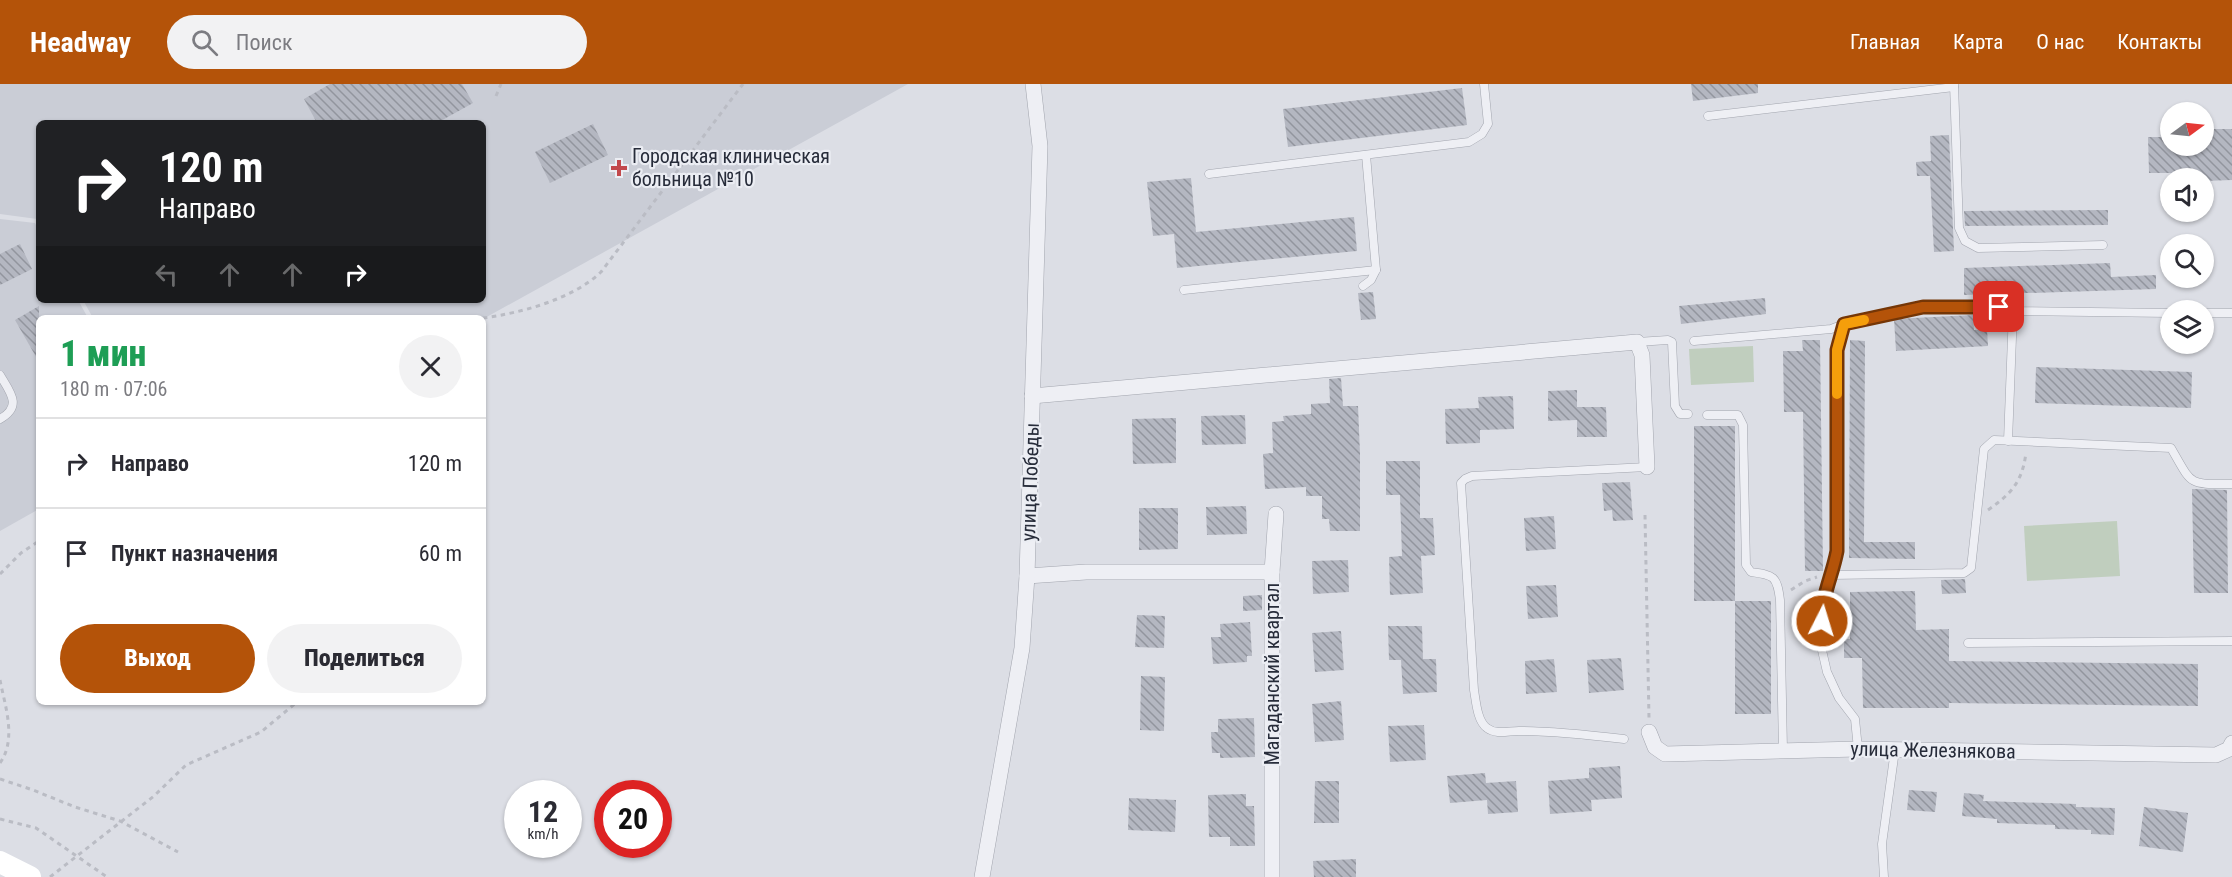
<!DOCTYPE html>
<html lang="ru">
<head>
<meta charset="utf-8">
<style>
	body { margin:0; font-family:"Roboto Condensed",sans-serif; background:#f2f2f3; color:#2b2b33; height:100vh; display:flex; flex-direction:column; font-size:22px; white-space:nowrap }
	* { box-sizing:border-box; margin:0 }
	p { font-size:20px; color:#7c7c81 }
	.icon { flex:none; width:33px; height:33px; fill:none; stroke:currentColor; stroke-width:2; stroke-linecap:round; stroke-linejoin:round }
	.map { position:relative; flex:1; overflow:hidden }
	.panel { position:absolute; left:36px; top:231px; width:450px; height:390px; display:flex; flex-direction:column; background:#fff; border-radius:9px; box-shadow:0 2px 4px #0004 }
	.panel>* { flex:none }
	.banner { position:absolute; left:36px; top:36px; width:450px; height:183px; border-radius:9px; box-shadow:0 2px 4px #0004; background:#202124; color:#fff; overflow:hidden }
	.needle { width:39px; rotate:75deg }
	.fabs { position:absolute; left:2160px; top:18px; display:grid; gap:12px }
	.fabs a { display:grid; place-items:center; width:54px; height:54px; border-radius:50%; background:#fff; box-shadow:0 2px 4px #0004; font-size:30px }
	.speed { position:absolute; left:504px; top:696px; display:flex; gap:12px; font-size:30px; font-weight:700; text-align:center }
	.speed>* { display:grid; place-content:center; width:78px; height:78px; border-radius:50%; background:#fff; box-shadow:0 2px 4px #0004; line-height:1 }
	.speed small { font-size:15px; font-weight:400 }
	.speed .limit { border:9px solid #d22; background:#fff; color:#111 }
	.pin { position:absolute; display:grid; place-items:center; width:51px; height:51px; color:#fff; margin:-26px; border-radius:12px; box-shadow:0 3px 9px #0006 }
	.me { position:absolute; width:66px; margin:-33px; rotate:5deg; stroke-linejoin:round; filter:drop-shadow(0 0 4px #0008) }
	.turn { display:flex; align-items:center; gap:21px; height:126px; padding:0 24px; font-size:27px }
	.turn .icon { width:78px; height:78px; stroke-width:2.5 }
	.turn b { display:block; font-size:42px; line-height:51px }
	.lanes { display:flex; align-items:center; height:57px; padding:0 24px; background:#0003; justify-content:center; gap:30px; direction:ltr }
	.lanes .off { opacity:.35 }
	.round { display:grid; place-items:center; flex:none; width:63px; height:63px; border-radius:32px; background:#f2f2f3 }
	.head { display:flex; align-items:center; justify-content:space-between; height:102px; padding:0 24px }
	h1 { font-size:36px; font-weight:800; line-height:45px; color:#1e9e55 }
	.primary-button { display:flex; gap:12px; margin-top:auto; padding:12px 24px }
	.primary-button a { flex:1; height:69px; border-radius:36px; background:#b45309; color:#fff; font-size:24px; font-weight:800; line-height:69px; text-align:center }
	.primary-button a+a { background:#f2f2f3; color:#2b2b33 }
	ul { padding:0; list-style:none }
	li { display:flex; align-items:center; gap:18px; height:90px; padding:0 24px; border-top:2px solid #e1e1e2 }
	li div { flex:1 }
	li b { display:block; font-size:22px }
	li em { font-style:normal }
	header { display:flex; align-items:center; gap:36px; box-sizing:border-box; height:84px; padding:0 30px; background:#b45309; color:#fff }
	header strong { font-size:28px }
	nav { display:flex; gap:33px; margin-inline-start:auto; font-size:21px }
	.search { width:420px; height:54px; background:#f2f2f3; display:flex; align-items:center; gap:15px; box-sizing:border-box; padding:0 21px; border-radius:33px; color:#7c7c81; font-size:22px }
	.map>svg:first-child { display:block }
	.built { fill:#cacdd6 }
	.green { fill:#c0cebe }
	.building { fill:url(#building-back-hatch) }
	.lines { fill:none; stroke-linecap:round; stroke-linejoin:round }
	.lane-casing { stroke:#a2a5ae; stroke-width:9 }
	.street-casing { stroke:#a2a5ae; stroke-width:16 }
	.path { stroke:#babcc4; stroke-width:3; stroke-dasharray:4.5 4.5; stroke-linecap:butt }
	.lane { stroke:#eeeff4; stroke-width:8 }
	.street { stroke:#eeeff4; stroke-width:15 }
	.secondary { stroke:#fff; stroke-width:22 }
	.route-casing { stroke:#753606; stroke-width:15 }
	.route { stroke:#b45309; stroke-width:10 }
	.slow { stroke:#f59e0b; stroke-width:10 }
	.poi-dot { fill:#c2484c; stroke:#ebedf3; stroke-width:2 }
	.labels { text-anchor:middle; dominant-baseline:central; stroke-width:4.5; stroke-linejoin:round; paint-order:stroke }
	.poi-label { font-size:20px; fill:#272c3a; stroke:#ebedf3; text-anchor:start }
	.street-label { font-size:20px; fill:#272c3a; stroke:#ebedf3 }
</style>
</head>
<body>
<header>
<strong>Headway</strong>
<div class="search"><svg class="icon" aria-label="search" viewBox="0 0 24 24"><circle cx="10" cy="10" r="6"/><path d="M15 15l6 6"/></svg>Поиск</div>
<nav><a>Главная</a><a>Карта</a><a>О нас</a><a>Контакты</a></nav>
</header>
<div class="map">
<svg width="2232" height="793" viewBox="0 0 2232 793">
	<defs>
		<pattern id="building-back-hatch" width="6" height="6" patternUnits="userSpaceOnUse" patternTransform="scale(1.5)"><rect width="6" height="6" fill="#b4b7c1"/><path d="M-1 5l2 2M0 0l6 6M5-1l2 2" fill="none" stroke="#92959e"/></pattern>
	</defs>
	<rect width="100%" height="100%" fill="#dcdee5"/>
	<g class="built">
		<polygon points="0,0 908,0 483,235 93,234 83,216 483,216 483,39 39,39 39,138 37,135 0,130"/>
		<polygon points="0,135 35,139 39,147 39,216 78,216 88,234 39,234 39,425 0,447"/>
	</g>
	<g class="green">
		<polygon points="1753,262 1754,298 1691,301 1689,265"/>
		<polygon points="2117,437 2120,492 2027,497 2024,442"/>
	</g>
	<g class="building">
		<polygon points="330,0 462,0 473,19 437,39 317,39 304,15"/>
		<polygon points="1691,0 1758,0 1758,9 1693,17"/>
		<polygon points="1462,4 1467,41 1288,63 1283,25"/>
		<polygon points="593,40 608,71 550,99 535,68"/>
		<polygon points="2204,45 2232,45 2232,96 2204,97 2204,94 2195,94 2195,89 2149,89 2148,53 2170,53 2170,62 2204,62"/>
		<polygon points="1949,51 1954,167 1934,168 1930,92 1917,92 1916,78 1931,77 1930,52"/>
		<polygon points="1191,94 1196,148 1354,133 1357,167 1177,184 1174,150 1153,152 1147,98"/>
		<polygon points="2108,126 2108,141 1965,142 1964,127"/>
		<polygon points="20,160 32,185 0,201 0,170"/>
		<polygon points="2110,179 2111,193 2156,191 2156,205 1964,211 1964,184"/>
		<polygon points="1373,208 1376,235 1361,236 1358,209"/>
		<polygon points="1765,214 1766,230 1681,240 1679,222"/>
		<polygon points="39,222 39,278 15,236"/>
		<polygon points="1973,231 1974,246 1987,245 1988,262 1896,267 1894,235"/>
		<polygon points="1802,256 1820,256 1823,487 1805,487 1803,328 1784,328 1783,267 1803,267"/>
		<polygon points="1850,256 1865,257 1864,458 1915,458 1915,475 1849,474"/>
		<polygon points="2036,283 2192,288 2191,324 2035,319"/>
		<polygon points="1341,294 1343,322 1358,322 1360,369 1360,447 1330,447 1329,435 1322,435 1322,412 1306,412 1306,403 1265,405 1263,370 1273,369 1272,338 1284,337 1283,332 1311,330 1311,320 1330,319 1329,295"/>
		<polygon points="1577,306 1577,323 1606,323 1607,353 1577,353 1577,336 1548,337 1548,307"/>
		<polygon points="1513,312 1514,345 1480,346 1480,359 1446,360 1445,325 1479,324 1478,313"/>
		<polygon points="1245,331 1246,360 1202,361 1201,332"/>
		<polygon points="1176,334 1176,379 1133,380 1132,335"/>
		<rect x="1694" y="342" width="41" height="175"/>
		<polygon points="1386,377 1420,377 1420,434 1433,434 1435,471 1421,472 1423,509 1390,511 1389,473 1402,472 1400,411 1386,411"/>
		<polygon points="1630,398 1633,436 1613,437 1612,426 1604,427 1602,399"/>
		<polygon points="2192,405 2227,406 2228,509 2194,509"/>
		<polygon points="1246,422 1247,450 1207,451 1206,423"/>
		<polygon points="1139,424 1178,424 1178,465 1139,466"/>
		<polygon points="1554,432 1556,465 1526,467 1524,434"/>
		<polygon points="1348,476 1349,508 1313,510 1312,477"/>
		<polygon points="1965,495 1966,509 1942,510 1941,496"/>
		<polygon points="1556,501 1558,533 1528,535 1526,502"/>
		<polygon points="1915,507 1916,546 1949,545 1949,577 2198,580 2198,622 1949,619 1949,624 1863,624 1862,574 1844,574 1844,555 1850,555 1850,508"/>
		<polygon points="1262,511 1262,526 1243,527 1243,512"/>
		<rect x="1735" y="517" width="36" height="113"/>
		<polygon points="1137,531 1165,532 1164,564 1135,563"/>
		<polygon points="1250,538 1252,572 1247,572 1247,578 1213,580 1211,553 1221,553 1220,540"/>
		<polygon points="1388,542 1422,542 1423,575 1436,575 1437,608 1403,610 1401,576 1389,576"/>
		<polygon points="1341,547 1344,586 1315,588 1312,549"/>
		<polygon points="1621,574 1624,606 1589,609 1587,576"/>
		<polygon points="1554,575 1557,608 1526,610 1525,577"/>
		<polygon points="1141,592 1165,593 1164,647 1140,646"/>
		<polygon points="1341,617 1344,656 1315,658 1312,620"/>
		<polygon points="1254,634 1255,673 1220,674 1220,669 1212,669 1211,648 1218,648 1218,635"/>
		<polygon points="1424,641 1426,676 1390,678 1388,642"/>
		<polygon points="1620,682 1622,714 1591,716 1592,727 1550,730 1548,697 1589,694 1589,684"/>
		<polygon points="1485,689 1486,699 1516,697 1518,728 1488,730 1487,716 1450,719 1447,692"/>
		<polygon points="1315,697 1339,697 1339,739 1314,739"/>
		<polygon points="1909,706 1937,708 1935,728 1907,726"/>
		<polygon points="1964,709 1984,711 1983,717 2076,720 2076,723 2115,724 2114,751 2091,750 2091,746 2055,745 2055,741 1997,739 1997,735 1962,732"/>
		<polygon points="1246,710 1246,722 1254,722 1255,762 1230,762 1230,753 1209,753 1208,711"/>
		<polygon points="1129,714 1176,716 1175,748 1128,746"/>
		<polygon points="2144,723 2188,729 2183,768 2139,762"/>
		<polygon points="1356,775 1356,793 1314,793 1313,777"/>
	</g>
	<g class="lines">
		<g class="lane-casing">
			<g id="lane">
				<polyline points="1954,0 1959,144 1965,157 1978,164 2103,161"/>
				<polyline points="1708,32 1954,3"/>
				<polyline points="1209,90 1469,58 1482,50 1488,40 1484,0"/>
				<polyline points="1363,202 1371,196 1376,186 1366,71"/>
				<polyline points="1184,206 1376,186"/>
				<polyline points="2204,229 2232,229"/>
				<polyline points="1694,257 1831,245 1844,240"/>
				<polyline points="1637,258 1668,256 1672,258 1675,322 1680,330 1688,330"/>
				<path d="M0,291c10,17 23,31 0,44"/>
				<path d="M1707,331h31l5,10 3,140 5,7c23,3 26,4 29,28l3,150"/>
				<polyline points="2008,357 2013,227"/>
				<path d="M1831,491l133,-2 7,-5 13,-119 10,-9 177,8c22,38 16,36 61,36"/>
				<polyline points="1968,559 2232,557"/>
				<path d="M1624,655c-35,-4 -70,-8 -105,-8 -11,0 -23,4 -32,-3 -10,-7 -11,-27 -13,-38l-13,-207 4,-4 7,-3 175,-9"/>
				<polyline points="1858,665 1855,635 1839,614 1827,588 1821,562 1822,521 1825,506 1834,485 1837,467 1837,266 1844,240 1923,223 1999,223 2013,227 2170,229"/>
				<polyline points="1884,793 1882,760 1895,666"/>
			</g>
		</g>
		<g class="street-casing">
			<g id="street">
				<polyline points="1032,312 1637,258 1642,271 1647,383"/>
				<polyline points="1272,488 1276,430"/>
				<polyline points="1027,492 1086,488 1272,488 1272,793"/>
				<polyline points="1649,648 1655,663 1665,670 1858,665 2216,671 2229,665 2232,659"/>
				<polyline points="982,793 1022,564 1027,492 1040,62 1033,0"/>
			</g>
		</g>
		<g class="path">
			<polyline points="496,12 501,0"/>
			<path d="M483,234c38,-5 90,-19 118,-46l142,-188"/>
			<path d="M1988,426c24,-17 34,-28 38,-57"/>
			<polyline points="1645,431 1649,634"/>
			<polyline points="0,490 21,469 39,457"/>
			<polyline points="1791,506 1805,497 1817,493"/>
			<path d="M0,596c5,26 17,59 0,83"/>
			<polyline points="0,695 33,706 75,723 120,737 178,768"/>
			<polyline points="0,735 36,744 107,793"/>
			<polyline points="50,793 154,712 186,681 261,648 297,618"/>
		</g>
		<use href="#lane" class="lane"/>
		<use href="#street" class="street"/>
		<polyline class="secondary" points="0,778 30,793"/>
	</g>
	<g class="lines">
		<g class="route-casing">
			<path id="route" d="M1822,537c0,-27 10,-44 15,-70v-201l7,-26 79,-17h76"/>
		</g>
		<use href="#route" class="route"/>
		<polyline class="slow" points="1837,310 1837,266 1844,240 1864,236"/>
	</g>
	<path class="poi-dot" d="M616 75h6v6h6v6h-6v6h-6v-6h-6v-6h6z"/>
	<g class="labels">
		<g class="poi-label">
			<text x="632" y="72">Городская клиническая<tspan x="632" dy="23">больница №10</tspan></text>
		</g>
		<g class="street-label">
			<text transform="translate(1030 398) rotate(-88)">улица Победы</text>
			<text transform="translate(1272 590) rotate(-90)">Магаданский квартал</text>
			<text transform="translate(1933 666) rotate(1)">улица Железнякова</text>
		</g>
	</g>
</svg>
<div class="fabs">
<a><svg class="needle" viewBox="-14 -14 28 28"><path d="M0-13l5 13h-10z" fill="#e53935"/><path d="M0 13l5-13h-10z" fill="#7c7c81"/></svg></a>
<a><svg class="icon" aria-label="sound" viewBox="0 0 24 24"><path d="M4 9h4l5-4v14l-5-4H4zM17 9q2 3 0 6"/></svg></a>
<a><svg class="icon" aria-label="search" viewBox="0 0 24 24"><circle cx="10" cy="10" r="6"/><path d="M15 15l6 6"/></svg></a>
<a><svg class="icon" aria-label="layers" viewBox="0 0 24 24"><path d="M12 4l9 5-9 5-9-5zM3 14l9 5 9-5"/></svg></a>
</div>
<div class="speed"><div>12<small>km/h</small></div><div class="limit">20</div></div>
<div class="pin" style="left:1999px;top:223px;background:#d93025"><svg class="icon" aria-label="arrive" viewBox="0 0 24 24"><path d="M6 21V4h12l-3 4 3 4H6"/></svg></div>
<svg class="me" style="left:1822px;top:537px" viewBox="-20 -20 40 40"><circle r="17" fill="#b45309" stroke="#fff" stroke-width="3"/><path d="M0-11L8 9 0 5-8 9z" fill="#fff"/></svg>
<div class="banner">
<div class="turn"><svg class="icon" aria-label="right" viewBox="0 0 24 24"><path d="M7 20v-9h11M14 6l5 5-5 5"/></svg><div><b>120 m</b>Направо</div></div>
<div class="lanes"><svg class="icon off" aria-label="left" viewBox="0 0 24 24"><path d="M17 20v-9H6M10 6l-5 5 5 5"/></svg><svg class="icon off" aria-label="ahead" viewBox="0 0 24 24"><path d="M12 20V5M6 11l6-6 6 6"/></svg><svg class="icon off" aria-label="ahead" viewBox="0 0 24 24"><path d="M12 20V5M6 11l6-6 6 6"/></svg><svg class="icon" aria-label="right" viewBox="0 0 24 24"><path d="M7 20v-9h11M14 6l5 5-5 5"/></svg></div>
</div>
<section class="panel">
<div class="head"><div><h1>1 мин</h1><p>180 m · 07:06</p></div><a class="round"><svg class="icon" aria-label="close" viewBox="0 0 24 24"><path d="M6 6l12 12M18 6L6 18"/></svg></a></div>
<ul>
<li><svg class="icon" aria-label="right" viewBox="0 0 24 24"><path d="M7 20v-9h11M14 6l5 5-5 5"/></svg><div><b>Направо</b></div><em>120 m</em></li>
<li><svg class="icon" aria-label="arrive" viewBox="0 0 24 24"><path d="M6 21V4h12l-3 4 3 4H6"/></svg><div><b>Пункт назначения</b></div><em>60 m</em></li>
</ul>
<div class="primary-button"><a>Выход</a><a>Поделиться</a></div>
</section>
</div>
</body>
</html>
